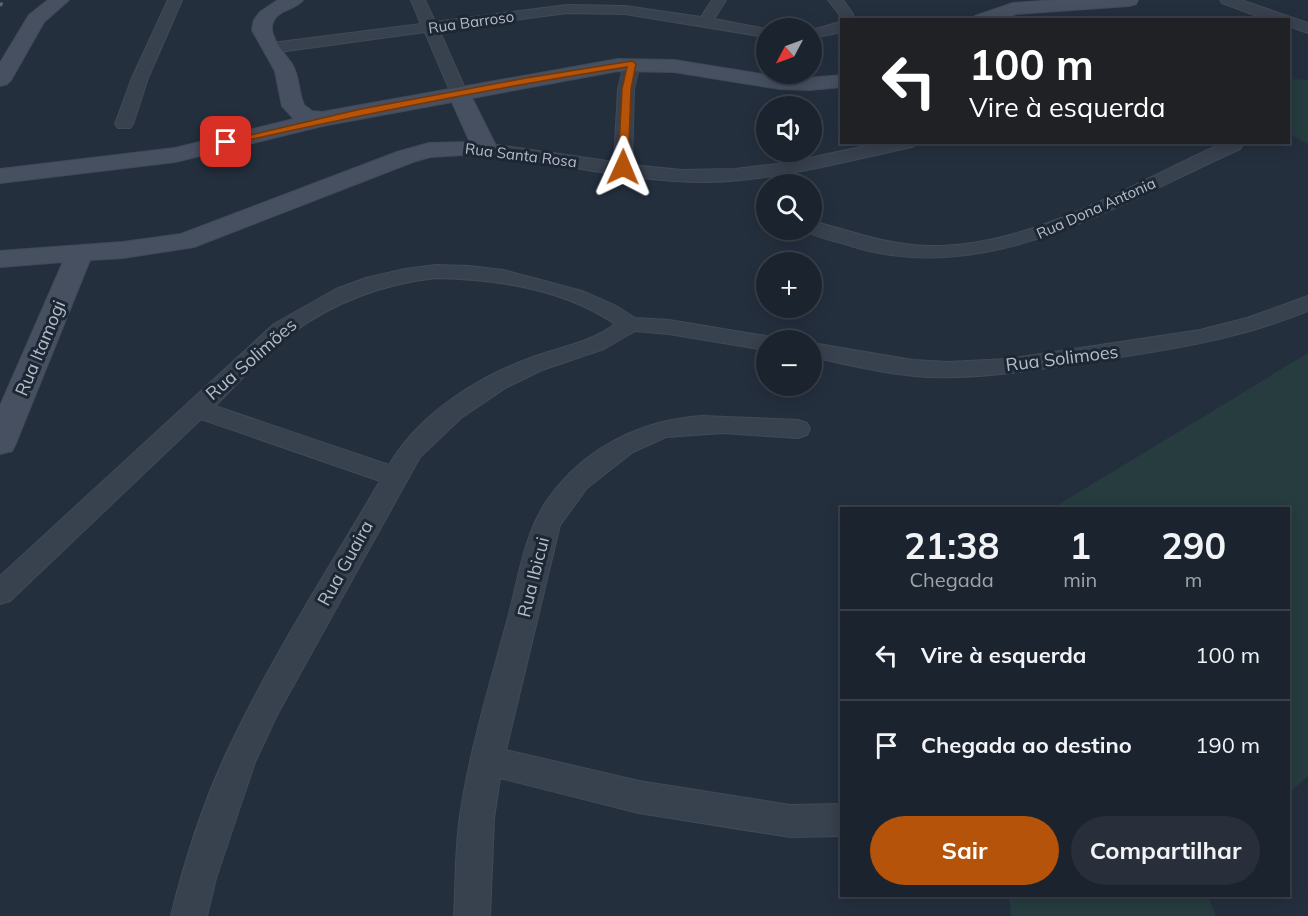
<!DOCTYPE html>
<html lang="pt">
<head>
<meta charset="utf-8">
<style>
	body { margin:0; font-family:Mulish,sans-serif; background:#282f3a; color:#f1f3f6; height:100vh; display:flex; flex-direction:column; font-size:22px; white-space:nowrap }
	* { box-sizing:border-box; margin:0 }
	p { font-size:20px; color:#a0a4aa }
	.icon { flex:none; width:33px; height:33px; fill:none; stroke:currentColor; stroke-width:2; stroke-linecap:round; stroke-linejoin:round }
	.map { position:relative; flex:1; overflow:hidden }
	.sheet { position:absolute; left:840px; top:507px; width:450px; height:390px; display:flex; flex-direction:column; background:#1b232e; border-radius:0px; box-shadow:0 3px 15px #0003,0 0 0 2px #39404a }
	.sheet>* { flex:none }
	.hud { position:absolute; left:840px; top:18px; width:450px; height:126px; border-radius:0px; box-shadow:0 3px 15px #0003,0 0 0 2px #39404a; background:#202124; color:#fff; overflow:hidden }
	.needle { width:39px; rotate:229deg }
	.buttons { position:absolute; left:756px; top:18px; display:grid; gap:12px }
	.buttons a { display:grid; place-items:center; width:66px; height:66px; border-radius:50%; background:#1b232e; box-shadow:0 3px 15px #0003,0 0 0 2px #39404a; font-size:30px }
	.pin { position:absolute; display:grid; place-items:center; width:51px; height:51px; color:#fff; margin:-26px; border-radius:12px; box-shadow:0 3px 9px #0006 }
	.me { position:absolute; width:66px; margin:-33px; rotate:1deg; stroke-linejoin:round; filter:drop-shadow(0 0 4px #0008) }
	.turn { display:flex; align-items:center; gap:21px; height:126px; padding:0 30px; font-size:27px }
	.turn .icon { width:78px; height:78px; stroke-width:2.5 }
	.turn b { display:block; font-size:42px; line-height:51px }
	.eta { display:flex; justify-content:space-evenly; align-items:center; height:102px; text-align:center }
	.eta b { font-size:36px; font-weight:700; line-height:42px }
	.action { display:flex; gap:12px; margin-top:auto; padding:12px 30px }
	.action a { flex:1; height:69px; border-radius:36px; background:#b45309; color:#fff; font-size:24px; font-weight:700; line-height:69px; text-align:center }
	.action a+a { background:#282f3a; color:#f1f3f6 }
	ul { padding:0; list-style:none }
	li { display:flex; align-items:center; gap:18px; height:90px; padding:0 30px; border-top:2px solid #39404a }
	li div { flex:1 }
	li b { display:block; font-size:22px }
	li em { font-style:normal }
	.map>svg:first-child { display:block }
	.green { fill:#263c3f }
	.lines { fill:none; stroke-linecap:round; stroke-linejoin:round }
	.street-casing { stroke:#414a57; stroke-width:2 }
	.secondary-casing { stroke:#414a57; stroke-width:2 }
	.street { fill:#38414e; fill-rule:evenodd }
	.secondary { fill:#465061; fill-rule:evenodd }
	.rail { stroke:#5a6575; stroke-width:3; stroke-dasharray:4 4; stroke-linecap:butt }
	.route { fill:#b45309; stroke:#753606; stroke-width:1.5 }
	.labels { text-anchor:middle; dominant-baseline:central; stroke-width:6; stroke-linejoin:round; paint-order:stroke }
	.far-street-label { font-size:15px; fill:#b4bcc9; stroke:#1d2633 }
	.street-label { font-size:18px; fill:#b4bcc9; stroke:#1d2633 }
</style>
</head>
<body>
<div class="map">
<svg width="1308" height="916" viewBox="0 0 1308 916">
	<rect width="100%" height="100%" fill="#242f3e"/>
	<g class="green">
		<polygon points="1289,79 1308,80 1308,144 1289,134"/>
		<polygon points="1308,353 1308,776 1289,793 1288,508 1053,508"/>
		<polygon points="1009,896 1208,896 1216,916 1011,916"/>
	</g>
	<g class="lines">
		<g class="street-casing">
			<g id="street">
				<polygon points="168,0 182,0 148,78 133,124 130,128 118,128 115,124 132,78"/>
				<polygon points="411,0 425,0 435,22 567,5 625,6 701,17 712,0 726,0 714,19 766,29 766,37 625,14 567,13 439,30 467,93 459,98 451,93 425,32 272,53 264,48 272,43 421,24"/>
				<polygon points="828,0 843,0 853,14 853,20 842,20 842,32 812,38 812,30 840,22 839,14"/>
				<polygon points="1220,0 1241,0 1308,23 1308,33 1288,26 1288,20 1268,20 1222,3"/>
				<path d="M632,59l8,5 -6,25 -2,76 50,5 53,-1 51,-6 98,-21h37l-9,5c-66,14 -133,33 -202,35 -75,1 -150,-19 -225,-29l-6,-1 -3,-4 3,-4 6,-1 129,19 4,-73 6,-25z"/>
				<path d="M1225,142h16l2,3 -3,4c-121,54 -251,140 -389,97 -15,-5 -35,-8 -47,-16h8v-9c39,10 75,24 116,25 102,2 206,-63 297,-104z"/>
				<path d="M436,265l33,1 34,4 79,21 34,15 19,12 34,2 97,16 10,4h-10v10l-97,-16 -34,-3 -31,18 -62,21 -35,17 -46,31 -41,39 -143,258 -22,47 -39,116 -9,38h-36c13,-53 33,-115 56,-164 44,-94 101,-182 153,-271l-179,-62 -191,182 -10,3v-28l274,-252 62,-35 30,-11 39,-9zM436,278c61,1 128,11 179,46 -22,17 -50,22 -76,31 -57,19 -119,57 -150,110l-174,-59c24,-24 50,-54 77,-73 44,-32 91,-49 144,-55z"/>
				<path d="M1308,296v15c-71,29 -146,40 -221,51 -53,8 -105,17 -159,15 -39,-2 -78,-12 -116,-20v-14l101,17 35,2 60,-3 192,-29 47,-12z"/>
				<path d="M702,416l96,4 9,3 3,6 -3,6 -9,3 -76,-5 -56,4 -33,15 -46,36 -27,37 -54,225 133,31 151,24 52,-1v32l-52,1 -151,-24 -139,-35 -6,40 -4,98h-36c2,-33 1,-67 6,-100 10,-68 31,-135 49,-202 10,-39 16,-82 39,-115 36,-51 93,-79 154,-83z"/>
			</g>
		</g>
		<g class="secondary-casing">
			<g id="secondary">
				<polygon points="48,0 69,0 44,22 11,80 7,84 0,86 0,63 29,15"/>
				<path d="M278,0h25c-7,10 -25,9 -30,22 -6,13 12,32 19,42 8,13 6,28 12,41l8,6 10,1 296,-53 56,1 106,17 29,1 33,-3v12l-33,3 -29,-1 -106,-17 -56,-1 -146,27 25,50 -4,5 -63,4 -17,5 -219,85 -71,11 -33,2 -74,183 -4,8 -12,3v-48l63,-144 -63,5v-16l123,-9 58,-8 216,-82 32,-9 41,-1 -18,-40 -130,24 -147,36 -175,21v-14l175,-21 119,-29 -12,-13 -7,-35 -23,-41 2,-10 6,-8z"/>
				<polygon points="1056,0 1138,0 1136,4 1129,6 1016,14 1002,20 973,20 975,16 1013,3"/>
			</g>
		</g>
		<use href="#street" class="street"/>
		<use href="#secondary" class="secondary"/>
		<polyline class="rail" points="0,6 4,0"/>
	</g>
	<path class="route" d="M632,61l4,3 -5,25 -3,78 -5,3 -5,-3 4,-78 5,-22c-135,21 -268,48 -401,78l-5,-3 140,-33 165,-31z"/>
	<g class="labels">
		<g class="far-street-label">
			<text transform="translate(471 22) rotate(-8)">Rua Barroso</text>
			<text transform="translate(521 155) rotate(7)">Rua Santa Rosa</text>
			<text transform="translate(1096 208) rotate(-24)">Rua Dona Antonia</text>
		</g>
		<g class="street-label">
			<text transform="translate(40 348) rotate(-67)">Rua Itamogi</text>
			<text transform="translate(1062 358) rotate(-7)">Rua Solimoes</text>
			<text transform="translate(251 359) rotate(-41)">Rua Solimões</text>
			<text transform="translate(345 563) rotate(-61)">Rua Guaira</text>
			<text transform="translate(533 577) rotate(-76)">Rua Ibicui</text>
		</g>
	</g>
</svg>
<div class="buttons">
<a><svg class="needle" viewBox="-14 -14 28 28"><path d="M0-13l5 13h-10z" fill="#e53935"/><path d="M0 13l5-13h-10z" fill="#a0a4aa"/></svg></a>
<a><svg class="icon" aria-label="sound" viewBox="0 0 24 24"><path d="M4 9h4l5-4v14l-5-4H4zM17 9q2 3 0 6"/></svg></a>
<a><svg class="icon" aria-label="search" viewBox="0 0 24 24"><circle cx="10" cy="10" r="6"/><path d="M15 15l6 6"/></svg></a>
<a>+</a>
<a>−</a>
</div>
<div class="pin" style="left:226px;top:142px;background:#d93025"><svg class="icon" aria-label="arrive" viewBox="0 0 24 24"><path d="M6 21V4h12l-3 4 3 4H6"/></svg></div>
<svg class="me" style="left:623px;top:167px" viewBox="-20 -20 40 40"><path d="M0-17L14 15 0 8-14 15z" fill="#b45309" stroke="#fff" stroke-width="4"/></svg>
<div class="hud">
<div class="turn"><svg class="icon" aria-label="left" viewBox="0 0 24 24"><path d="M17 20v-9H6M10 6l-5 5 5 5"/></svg><div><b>100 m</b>Vire à esquerda</div></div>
</div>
<section class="sheet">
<div class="eta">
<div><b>21:38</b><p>Chegada</p></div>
<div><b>1</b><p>min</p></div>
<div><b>290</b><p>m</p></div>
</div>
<ul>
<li><svg class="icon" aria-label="left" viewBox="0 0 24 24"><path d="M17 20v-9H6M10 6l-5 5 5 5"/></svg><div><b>Vire à esquerda</b></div><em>100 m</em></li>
<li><svg class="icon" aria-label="arrive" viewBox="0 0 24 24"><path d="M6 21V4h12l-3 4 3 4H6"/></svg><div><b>Chegada ao destino</b></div><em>190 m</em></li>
</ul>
<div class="action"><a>Sair</a><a>Compartilhar</a></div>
</section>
</div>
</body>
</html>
